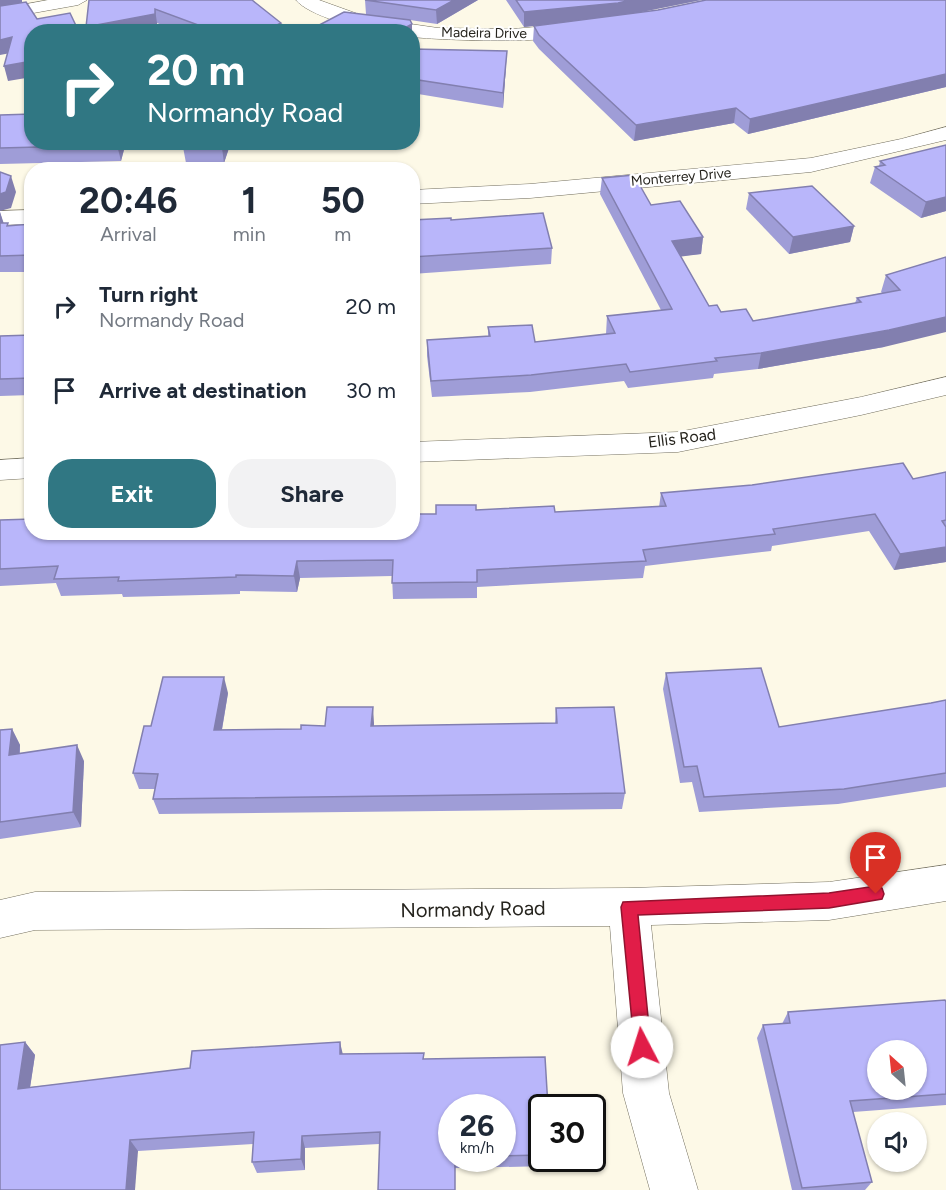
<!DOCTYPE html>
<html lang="en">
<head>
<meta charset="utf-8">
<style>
	body { margin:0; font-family:Figtree,sans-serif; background:#f2f2f3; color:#1f2937; height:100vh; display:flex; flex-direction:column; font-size:22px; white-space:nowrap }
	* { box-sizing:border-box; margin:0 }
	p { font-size:20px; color:#747a83 }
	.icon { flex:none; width:33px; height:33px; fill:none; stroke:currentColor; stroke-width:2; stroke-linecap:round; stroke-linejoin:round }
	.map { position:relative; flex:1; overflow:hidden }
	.drawer { position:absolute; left:24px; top:162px; width:396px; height:378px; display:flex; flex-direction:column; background:#fff; border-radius:24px; box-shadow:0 2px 4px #0004 }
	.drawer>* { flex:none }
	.hud { position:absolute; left:24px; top:24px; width:396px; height:126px; border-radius:24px; box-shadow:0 2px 4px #0004; background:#307783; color:#fff; overflow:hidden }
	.needle { width:39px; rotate:333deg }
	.fabs { position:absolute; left:867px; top:1040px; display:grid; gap:12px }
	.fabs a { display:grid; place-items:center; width:60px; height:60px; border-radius:50%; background:#fff; box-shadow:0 2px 4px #0004; font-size:30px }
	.speed { position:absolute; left:438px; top:1094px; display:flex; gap:12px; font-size:30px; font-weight:700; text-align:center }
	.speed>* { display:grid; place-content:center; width:78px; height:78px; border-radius:50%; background:#fff; box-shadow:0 2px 4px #0004; line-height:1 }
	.speed small { font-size:15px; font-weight:400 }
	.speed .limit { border:3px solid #111; border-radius:9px; background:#fff; color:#111 }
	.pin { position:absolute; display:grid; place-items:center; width:51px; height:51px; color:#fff; margin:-62px -26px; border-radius:50% 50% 50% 0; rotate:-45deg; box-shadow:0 0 6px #0007 }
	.pin .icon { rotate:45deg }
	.me { position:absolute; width:66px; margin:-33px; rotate:355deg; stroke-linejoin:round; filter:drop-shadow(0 0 4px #0008) }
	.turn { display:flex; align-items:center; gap:21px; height:126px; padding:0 24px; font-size:27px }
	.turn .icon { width:78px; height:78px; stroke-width:2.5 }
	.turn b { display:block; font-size:42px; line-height:51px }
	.eta { display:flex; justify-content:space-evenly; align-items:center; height:102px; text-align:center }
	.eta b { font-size:36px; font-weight:700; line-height:42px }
	.button { display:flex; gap:12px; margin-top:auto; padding:12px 24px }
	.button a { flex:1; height:69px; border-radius:24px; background:#307783; color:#fff; font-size:24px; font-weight:700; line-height:69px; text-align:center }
	.button a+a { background:#f2f2f3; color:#1f2937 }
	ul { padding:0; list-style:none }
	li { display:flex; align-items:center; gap:18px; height:84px; padding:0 24px }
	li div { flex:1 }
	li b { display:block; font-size:22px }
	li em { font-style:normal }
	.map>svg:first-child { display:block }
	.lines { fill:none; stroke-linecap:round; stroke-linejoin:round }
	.minor-casing { stroke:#726e5e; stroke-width:1 }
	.minor { fill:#fff; fill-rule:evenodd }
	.wall { fill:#9f9dd7; fill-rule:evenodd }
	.shaded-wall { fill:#827faf }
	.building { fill:#b9b6fa; stroke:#827faf; stroke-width:1.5; fill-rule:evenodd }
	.route { fill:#e11d48; stroke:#92132f; stroke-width:1.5 }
	.labels { text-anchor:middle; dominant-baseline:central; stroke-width:4.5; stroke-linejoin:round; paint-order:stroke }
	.far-street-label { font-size:14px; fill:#26241e; stroke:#fff }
	.street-label { font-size:16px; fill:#26241e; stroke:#fff }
	.near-street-label { font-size:20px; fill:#26241e; stroke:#fff }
</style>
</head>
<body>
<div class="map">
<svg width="946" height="1190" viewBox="0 0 946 1190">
	<rect width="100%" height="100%" fill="#fdf9e7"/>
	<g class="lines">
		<g class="minor-casing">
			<g id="minor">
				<polygon points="48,0 87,0 78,5 0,19 0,9"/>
				<path d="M296,0h23l50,18 69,10 75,1 66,-6 9,6c-12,17 -150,11 -176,8v-5c-10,0 -22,1 -33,-1 -18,-1 -72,-16 -83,-31z"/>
				<polygon points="946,127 946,140 811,172 530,198 412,204 412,190 530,184 811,158 901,139"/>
				<polygon points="32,210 32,224 0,225 0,211"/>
				<polygon points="946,377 946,395 861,415 678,452 412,462 412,442 678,432 861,397"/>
				<polygon points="32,458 32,478 0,480 0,460"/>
				<polygon points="946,865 946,901 829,920 651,925 669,1093 698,1190 650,1190 623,1093 610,926 35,930 0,938 0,900 35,892 629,888 829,882"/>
			</g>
		</g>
		<use href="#minor" class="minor"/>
	</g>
	<g class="wall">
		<polygon points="89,0 281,23 282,32 180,32 157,23 157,28"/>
		<polygon points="365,0 478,0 437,24 410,20 412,24 412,32 306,32 366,14"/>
		<polygon points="506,0 701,0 640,12 946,0 946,87 748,134 734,123 634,141 539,49 533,41 534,26 558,23 524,27"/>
		<polygon points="412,49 506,65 503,108 412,93"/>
		<polygon points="0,115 126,142 121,161 0,164"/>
		<polygon points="231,142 224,163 186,163 183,147"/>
		<polygon points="946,145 946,211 921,218 870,183 875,167 879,166 880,161"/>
		<polygon points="602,178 651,205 703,237 701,254 680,256 709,306 721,312 753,321 855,303 857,298 882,293 881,292 886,275 946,257 884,347 758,369 714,374 713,378 628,388 624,381 530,392 432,397 427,356 427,340 488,336 488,327 535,342 606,334 607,316 661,310 600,194"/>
		<polygon points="749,193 854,226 850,242 789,254 746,209"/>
		<polygon points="0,212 3,223 9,226 32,224 32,272 0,272"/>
		<polygon points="412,220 552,248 551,264 412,274"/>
		<polygon points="32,335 32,395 0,396 0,336"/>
		<polygon points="946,472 946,562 894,570 869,531 772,546 771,551 645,566 643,578 477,587 477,598 393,599 392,576 300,578 297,592 240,591 240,594 123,597 122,594 61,596 56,583 0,586 0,520 436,514 476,510 555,512 659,507 661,493 913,479"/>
		<polygon points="666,673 779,727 931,703 946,700 946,787 838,804 699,812 692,782 680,783 663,689"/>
		<polygon points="228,693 222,730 301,729 325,726 374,723 374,726 555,723 556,708 625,793 622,809 159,814 153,799 155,789 139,789 133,773 151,726"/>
		<polygon points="12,729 20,745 20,753 84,761 81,827 0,839 0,730"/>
		<polygon points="946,1002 946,1105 853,1112 872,1182 865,1190 792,1190 757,1038 763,1025 782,1024 788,1012"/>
		<path d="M25,1042l10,13 -5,32 313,-33 81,-1v6l118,48v51h9l-2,8 -93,2 -77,-24 -74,4v22l-48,3 -5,-11 1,-18 -115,7 -138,39zM502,1107v51h-50z"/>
	</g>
	<g class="shaded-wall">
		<polygon points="0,0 22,0 22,3 0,7"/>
		<polygon points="454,0 478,0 437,24 436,10"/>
		<polygon points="631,0 701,0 617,17 524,27 524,12"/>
		<polygon points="155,9 157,23 157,28 141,32 87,32 86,27"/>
		<polygon points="281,23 282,32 263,32"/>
		<polygon points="412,24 412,32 398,32"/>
		<polygon points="12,37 16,52 0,55 0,40"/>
		<polygon points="507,51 506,65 503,108 503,93"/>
		<polygon points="32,61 32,77 8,81 4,66"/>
		<polygon points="946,74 946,87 748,134 750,119"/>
		<polygon points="736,108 734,123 634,141 636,125"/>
		<polygon points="118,142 126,142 121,161 117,145"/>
		<polygon points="223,142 231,142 224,163 222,148"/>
		<polygon points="11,176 16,192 11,208 0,211 0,194"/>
		<polygon points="946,197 946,211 921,218 926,202"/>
		<polygon points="0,212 5,227 0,236"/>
		<polygon points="854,226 850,242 789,254 793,237"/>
		<polygon points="703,237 701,254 670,258 672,241"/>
		<polygon points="946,317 946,332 884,347 758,369 761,353"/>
		<polygon points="946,547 946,562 894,570 900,554"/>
		<polygon points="297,561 300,578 297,592 294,576"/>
		<polygon points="224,677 228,693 219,746 214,730"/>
		<polygon points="373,707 374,723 373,742 371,726"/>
		<polygon points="12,729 20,745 18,770 9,755"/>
		<polygon points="77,745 84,761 81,827 73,812"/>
		<polygon points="25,1042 35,1055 28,1101 18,1089"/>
		<polygon points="340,1042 343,1055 340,1054"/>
		<polygon points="302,1136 305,1148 305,1170 301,1159"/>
		<polygon points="130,1140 138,1151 135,1190 126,1190"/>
	</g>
	<g class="building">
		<polygon points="89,0 252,0 281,23 263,32 217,32 155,9 155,14 86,27"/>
		<polygon points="365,0 454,0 436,10"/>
		<polygon points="516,0 631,0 618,3 524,12"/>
		<polygon points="706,0 946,0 946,74 750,119 736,108 636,125 539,35 534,26 658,10"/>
		<polygon points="26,2 37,19 70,13 79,32 32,32 32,61 4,66 12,37 0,40 0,6"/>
		<polygon points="344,12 410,20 412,24 398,32 306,32"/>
		<polygon points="412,49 507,51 503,93 412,79"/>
		<polygon points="32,114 32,142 118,142 117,145 0,148 0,115"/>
		<polygon points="185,142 223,142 222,148 183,147"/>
		<polygon points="946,145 946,197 926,202 875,167 885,165 880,161"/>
		<polygon points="0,172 11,176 6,192 0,194"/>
		<polygon points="634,175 651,205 680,201 703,237 672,241 709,306 717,305 721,312 746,309 753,321 861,302 857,298 900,290 886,275 946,257 946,317 889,330 761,353 715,358 717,361 630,372 626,364 531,375 431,381 427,340 490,336 488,327 532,325 535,342 615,333 607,316 672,309 602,178"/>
		<polygon points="812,186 854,226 793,237 749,193"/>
		<polygon points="543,213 552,248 412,257 412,220 451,218 451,220"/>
		<polygon points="0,223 8,223 7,226 32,224 32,255 0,256"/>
		<polygon points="32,335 32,378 0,379 0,336"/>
		<polygon points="903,463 913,479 946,472 946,520 942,521 946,527 946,547 900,554 875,514 773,529 775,534 643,550 646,561 477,570 477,582 392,583 393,560 297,561 294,576 236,575 236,577 118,581 119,577 54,579 58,566 0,569 0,520 32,519 32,532 412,532 412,514 436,514 436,505 476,505 476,510 554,506 555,512 666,506 661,493 752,485"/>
		<polygon points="761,668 779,727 931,703 946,700 946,773 844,789 704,797 697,766 684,767 666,673"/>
		<polygon points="163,677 224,677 214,730 301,729 301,725 325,726 327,707 373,707 371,726 557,723 556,708 614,707 625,793 153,799 158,774 133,773 144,726 151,726"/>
		<polygon points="12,729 9,755 77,745 73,812 0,822 0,730"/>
		<path d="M945,1000l1,2v92l-96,7 22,81 -70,6 -39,-163 27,-2 -2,-11zM878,1050h38v39h-38z"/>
		<polygon points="25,1042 18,1089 190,1068 192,1051 340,1042 340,1054 424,1053 423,1059 545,1057 548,1107 542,1107 542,1155 502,1156 502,1107 452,1107 452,1158 455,1158 455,1190 378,1190 380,1132 302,1136 301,1159 252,1162 254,1132 130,1140 126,1190 0,1190 0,1045"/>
	</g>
	<polygon class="route" points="876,886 882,888 884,894 882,899 829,908 638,915 651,1047 649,1053 642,1056 635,1053 621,907 623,902 829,893"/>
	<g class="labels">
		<g class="far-street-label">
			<text transform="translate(484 33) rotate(1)">Madeira Drive</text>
			<text transform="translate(681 177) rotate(-5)">Monterrey Drive</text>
		</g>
		<g class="street-label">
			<text transform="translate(682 438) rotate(-7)">Ellis Road</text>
		</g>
		<g class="near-street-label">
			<text transform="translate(473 909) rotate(-1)">Normandy Road</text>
		</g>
	</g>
</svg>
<div class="fabs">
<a><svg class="needle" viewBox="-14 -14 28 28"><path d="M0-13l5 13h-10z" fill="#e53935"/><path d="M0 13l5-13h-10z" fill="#747a83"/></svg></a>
<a><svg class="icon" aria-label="sound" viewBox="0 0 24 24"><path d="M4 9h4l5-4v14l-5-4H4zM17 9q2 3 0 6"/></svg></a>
</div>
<div class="speed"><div>26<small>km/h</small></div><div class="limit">30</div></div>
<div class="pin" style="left:876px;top:894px;background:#d93025"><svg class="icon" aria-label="arrive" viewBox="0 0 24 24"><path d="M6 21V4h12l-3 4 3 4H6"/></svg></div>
<svg class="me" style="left:642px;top:1047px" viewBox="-20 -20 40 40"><circle r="19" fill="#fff"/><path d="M0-13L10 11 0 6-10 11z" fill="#e11d48"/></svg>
<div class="hud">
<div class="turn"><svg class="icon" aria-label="right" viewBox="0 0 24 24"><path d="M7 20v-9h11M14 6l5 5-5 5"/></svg><div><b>20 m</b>Normandy Road</div></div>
</div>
<section class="drawer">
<div class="eta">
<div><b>20:46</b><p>Arrival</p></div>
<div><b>1</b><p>min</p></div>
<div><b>50</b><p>m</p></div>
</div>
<ul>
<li><svg class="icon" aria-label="right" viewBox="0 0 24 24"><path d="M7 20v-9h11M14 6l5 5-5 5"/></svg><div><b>Turn right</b><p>Normandy Road</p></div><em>20 m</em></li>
<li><svg class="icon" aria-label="arrive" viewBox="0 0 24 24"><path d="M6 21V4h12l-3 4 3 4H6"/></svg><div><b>Arrive at destination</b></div><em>30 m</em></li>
</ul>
<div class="button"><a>Exit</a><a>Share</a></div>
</section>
</div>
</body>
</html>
